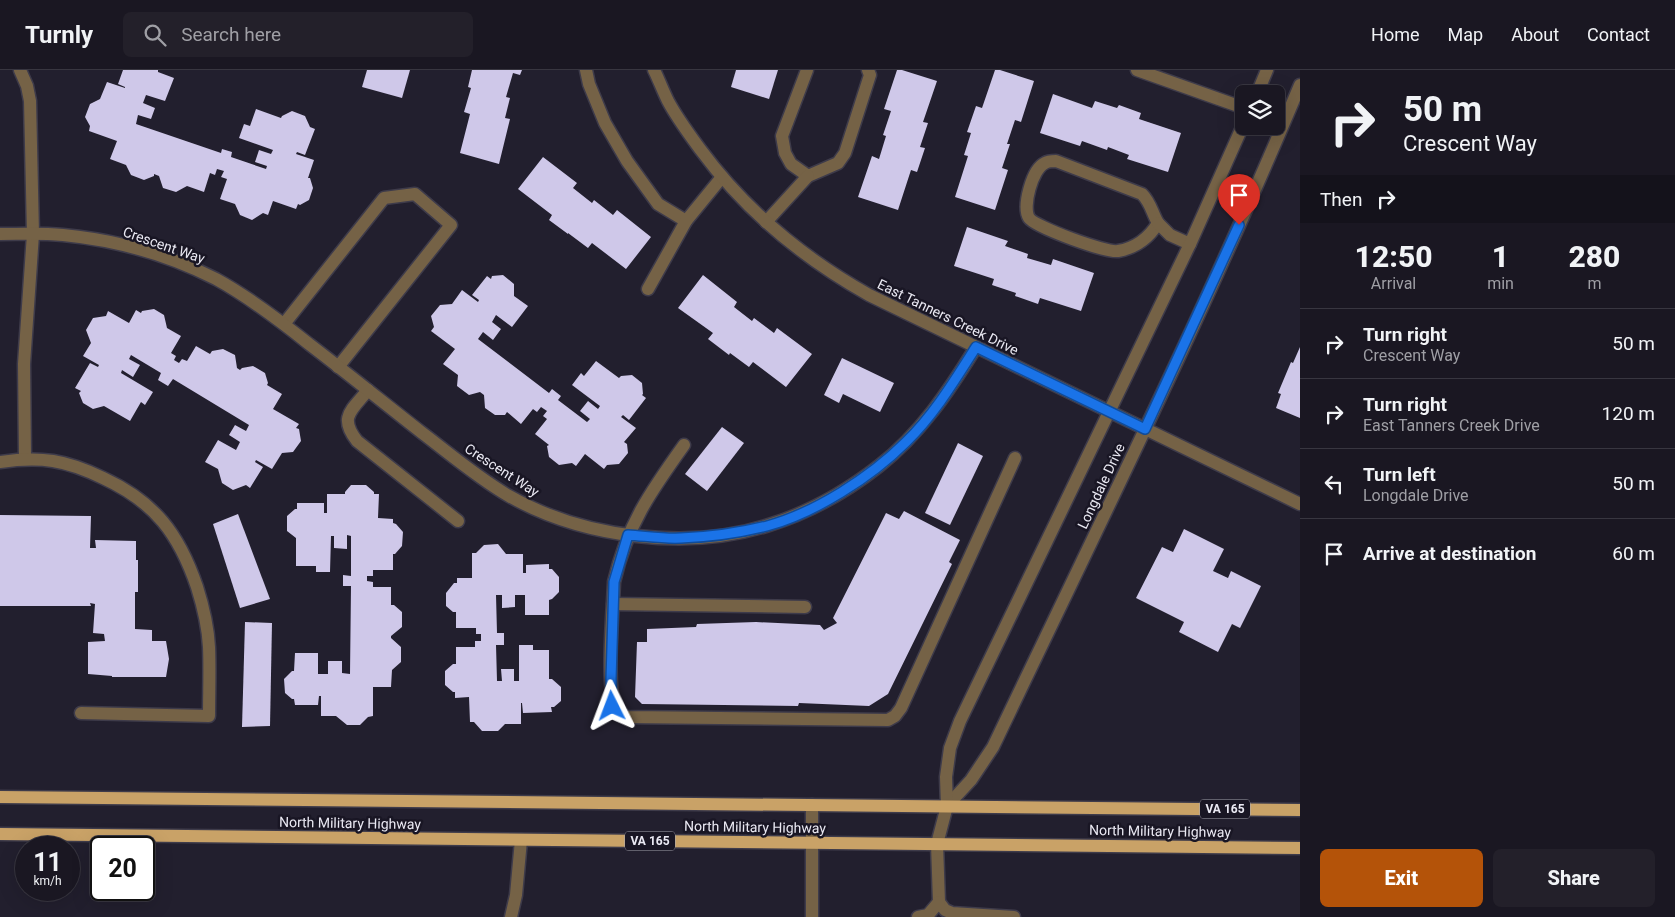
<!DOCTYPE html>
<html lang="en">
<head>
<meta charset="utf-8">
<style>
	body { margin:0; font-family:Roboto,sans-serif; background:#23202a; color:#f1f3f6; height:100vh; display:flex; flex-direction:column; font-size:19px; white-space:nowrap }
	* { box-sizing:border-box; margin:0 }
	p { font-size:16px; color:#9f9fa5 }
	.icon { flex:none; width:28px; height:28px; fill:none; stroke:currentColor; stroke-width:2; stroke-linecap:round; stroke-linejoin:round }
	.map { position:relative; flex:1; overflow:hidden }
	.drawer { display:flex; flex-direction:column; background:#1a1722; width:375px }
	.drawer>* { flex:none }
	.top-card { background:#1a1722; color:#f1f3f6; overflow:hidden }
	.buttons { position:absolute; left:1235px; top:15px; display:grid; gap:10px }
	.buttons a { display:grid; place-items:center; width:50px; height:50px; border-radius:8px; background:#1a1722; box-shadow:0 5px 20px #0002,0 0 0 1px #383640; font-size:25px }
	.speed { position:absolute; left:15px; top:766px; display:flex; gap:10px; font-size:25px; font-weight:700; text-align:center }
	.speed>* { display:grid; place-content:center; width:65px; height:65px; border-radius:50%; background:#1a1722; box-shadow:0 5px 20px #0002,0 0 0 1px #383640; line-height:1 }
	.speed small { font-size:12px; font-weight:400 }
	.speed .limit { border:2px solid #111; border-radius:8px; background:#fff; color:#111 }
	.pin { position:absolute; display:grid; place-items:center; width:42px; height:42px; color:#fff; margin:-51px -21px; border-radius:50% 50% 50% 0; rotate:-45deg; box-shadow:0 0 5px #0007 }
	.pin .icon { rotate:45deg }
	.me { position:absolute; width:55px; margin:-28px; rotate:357deg; stroke-linejoin:round; filter:drop-shadow(0 0 4px #0008) }
	.turn { display:flex; align-items:center; gap:18px; height:105px; padding:0 20px; font-size:22px }
	.turn .icon { width:65px; height:65px; stroke-width:2.5 }
	.turn b { display:block; font-size:35px; line-height:42px }
	.then { display:flex; align-items:center; height:48px; padding:0 20px; background:#0003; gap:10px; font-size:19px }
	.eta { display:flex; justify-content:space-evenly; align-items:center; height:85px; text-align:center }
	.eta b { font-size:30px; font-weight:800; line-height:35px }
	.cta { display:flex; gap:10px; margin-top:auto; padding:10px 20px }
	.cta a { flex:1; height:58px; border-radius:8px; background:#b45309; color:#fff; font-size:20px; font-weight:800; line-height:58px; text-align:center }
	.cta a+a { background:#23202a; color:#f1f3f6 }
	ul { padding:0; list-style:none }
	li { display:flex; align-items:center; gap:15px; height:70px; padding:0 20px; border-top:1px solid #383640 }
	li div { flex:1 }
	li b { display:block; font-size:19px }
	li em { font-style:normal }
	header { display:flex; align-items:center; gap:30px; box-sizing:border-box; height:70px; padding:0 25px; background:#1a1722; border-bottom:1px solid #383640 }
	header strong { font-size:24px }
	nav { display:flex; gap:28px; margin-inline-start:auto; font-size:18px }
	.search { width:350px; height:45px; background:#23202a; display:flex; align-items:center; gap:12px; box-sizing:border-box; padding:0 18px; border-radius:8px; color:#9f9fa5; font-size:19px }
	main { display:flex; flex:1; min-height:0 }
	.map>svg:first-child { display:block }
	.building { fill:#cfc8e9 }
	.lines { fill:none; stroke-linecap:round; stroke-linejoin:round }
	.lane-casing { stroke:#3e3b4a; stroke-width:15 }
	.street-casing { stroke:#3e3b4a; stroke-width:15 }
	.primary-casing { stroke:#3e3b4a; stroke-width:15 }
	.lane { stroke:#756246; stroke-width:12 }
	.street { stroke:#756246; stroke-width:12 }
	.primary { stroke:#c9a267; stroke-width:12 }
	.route-casing { stroke:#114b97; stroke-width:12 }
	.route { stroke:#1a73e8; stroke-width:9 }
	.labels { text-anchor:middle; dominant-baseline:central; stroke-width:5; stroke-linejoin:round; paint-order:stroke }
	.shield { fill:#191624; stroke:#abaab5; stroke-width:1 }
	.shield-label { font-size:12px; font-weight:bold; fill:#eae9f3 }
	.street-label { font-size:14px; fill:#eae9f3; stroke:#191624 }
</style>
</head>
<body>
<header>
<strong>Turnly</strong>
<div class="search"><svg class="icon" aria-label="search" viewBox="0 0 24 24"><circle cx="10" cy="10" r="6"/><path d="M15 15l6 6"/></svg>Search here</div>
<nav><a>Home</a><a>Map</a><a>About</a><a>Contact</a></nav>
</header>
<main>
<div class="map">
<svg width="1300" height="847" viewBox="0 0 1300 847">
	<rect width="100%" height="100%" fill="#221f2e"/>
	<g class="building">
		<polygon points="123,0 158,0 158,2 174,8 165,31 146,25 143,33 155,38 151,49 138,45 136,54 221,83 222,79 232,82 231,87 266,99 267,96 255,92 259,80 271,84 273,80 239,68 244,54 250,56 256,39 281,48 282,46 292,41 305,46 310,57 315,59 305,85 297,82 296,84 314,90 308,108 310,108 313,118 309,130 300,135 298,134 296,139 273,131 268,145 263,143 252,150 240,145 235,134 220,129 227,109 221,107 224,101 217,99 215,105 210,103 204,122 187,116 176,122 163,118 159,106 154,104 154,106 144,110 131,105 126,95 110,89 117,71 89,61 90,56 85,47 90,34 100,29 107,12 125,18 125,17 118,14"/>
		<polygon points="367,0 410,0 402,28 362,17"/>
		<polygon points="472,0 522,0 520,5 513,3 506,27 510,28 505,48 510,49 499,94 460,83 470,44 464,42 471,18 468,17"/>
		<polygon points="736,0 778,0 769,29 731,17"/>
		<polygon points="897,0 902,0 937,11 923,52 928,53 920,77 925,78 917,102 911,100 898,140 858,127 872,86 879,89 886,66 883,65 891,41 884,39"/>
		<polygon points="995,0 1000,0 1034,11 1021,52 1015,50 1007,74 1010,74 1002,98 1008,100 995,140 955,127 968,86 964,85 971,63 967,62 976,36 982,38"/>
		<polygon points="1053,24 1092,38 1095,31 1117,38 1119,35 1141,43 1139,49 1181,63 1168,102 1127,89 1129,85 1108,77 1107,80 1082,71 1080,76 1040,63"/>
		<polygon points="543,87 577,113 573,118 592,133 594,130 613,145 617,140 651,167 626,199 592,173 588,178 568,163 568,164 549,150 552,145 518,119"/>
		<polygon points="967,157 1008,171 1005,176 1028,184 1027,188 1051,195 1053,189 1094,203 1081,241 1040,228 1038,234 1015,226 1016,223 992,215 994,209 954,196"/>
		<polygon points="503,205 514,214 514,226 528,236 512,257 496,245 492,252 501,259 493,270 483,262 478,269 549,323 552,319 561,326 558,330 587,352 590,349 580,341 588,331 598,339 600,336 572,315 581,303 584,306 596,291 619,308 621,306 632,305 642,313 643,324 642,325 646,328 629,350 623,345 621,347 636,358 624,372 627,374 628,383 619,394 607,395 604,399 585,384 576,396 572,393 559,395 549,387 547,376 549,375 535,364 547,349 543,346 547,341 541,337 537,342 533,339 521,354 507,342 505,345 495,345 485,338 484,325 480,322 469,325 457,316 458,305 443,294 455,279 431,261 434,257 431,246 440,235 452,234 462,220 478,232 479,230 472,225 487,206 491,209 492,206"/>
		<polygon points="703,205 737,232 734,237 752,251 754,248 774,263 777,258 812,284 786,317 753,292 749,297 730,283 729,285 708,269 713,263 678,238"/>
		<polygon points="154,239 164,245 167,258 181,266 171,283 176,286 174,290 179,293 182,289 187,291 196,276 210,284 212,281 223,279 235,285 237,298 240,300 242,298 253,296 265,303 268,313 267,315 282,324 273,339 299,354 296,358 299,359 301,371 293,382 282,383 272,399 256,390 255,392 263,397 250,418 246,415 233,420 222,413 218,399 205,392 218,370 236,380 240,372 229,365 235,355 246,361 249,355 173,309 168,316 158,310 161,303 131,285 129,289 140,295 133,307 122,300 121,303 153,322 145,335 141,332 130,351 104,336 93,339 83,333 79,323 81,321 75,318 90,293 98,297 99,295 83,286 91,273 86,260 93,248 106,246 108,241 129,253 136,240 141,243 142,241"/>
		<polygon points="1300,277 1300,348 1276,338 1281,324 1278,323 1291,292 1293,293"/>
		<polygon points="842,288 894,313 880,342 843,324 839,333 824,325"/>
		<polygon points="722,357 744,373 707,421 685,404"/>
		<polygon points="958,373 983,386 950,455 925,443"/>
		<polygon points="351,415 366,415 374,422 374,424 379,424 378,448 393,449 393,453 396,454 403,462 402,476 395,484 393,484 393,500 373,500 373,506 367,506 367,511 373,512 373,517 391,517 391,535 394,535 402,542 402,557 391,566 391,568 401,577 401,592 392,600 391,617 373,617 373,646 368,647 360,655 347,655 336,646 321,646 321,626 319,626 318,635 295,635 294,629 292,629 285,623 284,609 292,601 294,601 295,583 318,583 318,604 328,604 328,591 342,591 342,603 350,604 351,516 343,516 343,505 351,506 351,466 347,465 347,479 334,478 334,466 331,466 330,502 316,502 316,496 296,496 296,468 287,461 287,446 295,439 297,439 297,433 324,433 324,443 327,443 327,424 345,424 345,422"/>
		<polygon points="904,441 960,470 949,492 952,494 888,624 869,636 799,633 798,636 642,634 635,627 637,572 647,572 647,559 696,557 697,554 756,552 820,555 824,560 837,553 833,548 886,443 899,449"/>
		<polygon points="238,444 270,529 240,538 213,454"/>
		<polygon points="0,445 91,446 90,478 96,478 95,470 136,471 136,490 138,490 138,522 135,522 135,559 152,560 152,571 166,571 169,589 166,607 112,607 112,606 88,604 88,572 105,571 104,564 93,563 95,534 90,533 91,536 0,536"/>
		<polygon points="1184,459 1224,479 1213,501 1228,508 1231,501 1261,516 1240,558 1232,554 1218,582 1179,562 1184,552 1136,528 1162,477 1173,482"/>
		<polygon points="498,474 506,484 523,484 523,503 526,503 526,495 549,494 549,499 552,499 559,507 559,522 552,529 549,530 549,545 525,545 525,525 515,525 515,537 502,538 502,525 496,525 497,563 504,563 504,575 496,575 497,611 502,611 501,599 514,599 514,611 519,611 519,575 533,575 533,580 549,580 549,609 552,609 561,617 561,631 554,637 551,637 552,642 523,643 522,633 521,633 521,654 505,654 498,661 482,661 474,652 470,652 469,627 455,628 455,622 453,622 445,615 445,601 453,594 456,594 456,577 475,577 475,571 481,571 481,564 476,564 476,558 456,558 456,542 453,542 446,536 446,523 454,513 457,513 457,508 472,508 472,483 476,483 484,475"/>
		<polygon points="245,552 272,553 270,656 242,657"/>
	</g>
	<g class="lines">
		<g class="lane-casing">
			<g id="lane">
				<polyline points="20,0 27,16 30,31 33,164 24,294 25,388"/>
				<polyline points="586,0 589,14 605,53 627,91 658,134 686,151"/>
				<polyline points="807,0 782,66 785,83 791,94 808,106 838,93 845,83 870,5 868,0"/>
				<polyline points="1137,0 1244,38"/>
				<path d="M1056,91l86,33c9,9 10,19 16,29 -9,15 -23,25 -40,28 -12,2 -83,-24 -89,-33 -7,-11 3,-49 16,-55 3,-2 8,-2 11,-2z"/>
				<polyline points="766,152 808,106"/>
				<polyline points="1158,153 1170,165 1190,174"/>
				<polyline points="648,219 686,151 722,107"/>
				<polyline points="284,254 384,128 415,124 451,155 338,297"/>
				<path d="M368,320c-16,20 -30,27 -11,51l101,80"/>
				<path d="M684,375c-33,46 -57,80 -70,137 -1,30 -9,109 3,132l10,3 261,3 7,-4 6,-8 114,-250"/>
				<path d="M0,392c41,-6 66,-2 103,16 52,24 76,56 94,109 6,19 11,40 12,60 1,23 0,46 0,69l-128,-3"/>
				<polyline points="613,534 805,537"/>
				<polyline points="937,774 939,832 945,840 952,843 1014,847"/>
				<polyline points="511,847 516,825 521,770"/>
				<polyline points="918,847 928,845 939,832"/>
			</g>
		</g>
		<g class="street-casing">
			<g id="street">
				<path d="M654,0c5,10 9,21 14,31 9,17 21,33 32,48 45,61 103,109 169,146l431,209"/>
				<polyline points="1257,24 1267,0"/>
				<path d="M0,164c21,0 42,-1 63,1 52,5 106,20 153,44 33,18 63,41 93,65 38,29 75,59 112,88 29,22 57,46 88,64 74,42 179,55 260,29 39,-12 78,-34 110,-59 41,-32 70,-75 97,-119"/>
				<path d="M947,736l24,-26 22,-33c105,-220 213,-438 307,-662"/>
				<polyline points="937,774 947,736 946,707 950,678 960,651 1190,174 1244,53"/>
				<polyline points="812,847 812,735"/>
			</g>
		</g>
		<g class="primary-casing">
			<g id="primary">
				<polyline points="0,727 1300,740"/>
				<polyline points="0,764 1300,778"/>
			</g>
		</g>
		<use href="#lane" class="lane"/>
		<use href="#street" class="street"/>
		<use href="#primary" class="primary"/>
	</g>
	<g class="lines">
		<g class="route-casing">
			<path id="route" d="M612,636l-1,-27 3,-97 14,-47c17,1 36,4 53,3 29,-1 58,-5 86,-12 48,-13 104,-49 139,-84 28,-27 49,-62 70,-95l169,82 94,-204"/>
		</g>
		<use href="#route" class="route"/>
	</g>
	<g class="labels">
		<g class="shield">
			<rect x="1200" y="729.5" width="50" height="19" rx="4"/>
			<rect x="625" y="761.5" width="50" height="19" rx="4"/>
		</g>
		<g class="shield-label">
			<text x="1225" y="739">VA 165</text>
			<text x="650" y="771">VA 165</text>
		</g>
		<g class="street-label">
			<text transform="translate(164 175) rotate(19)">Crescent Way</text>
			<text transform="translate(948 247) rotate(26)">East Tanners Creek Drive</text>
			<text transform="translate(502 400) rotate(33)">Crescent Way</text>
			<text transform="translate(1101 416) rotate(-65)">Longdale Drive</text>
			<text transform="translate(350 753) rotate(1)">North Military Highway</text>
			<text transform="translate(755 757) rotate(1)">North Military Highway</text>
			<text transform="translate(1160 761) rotate(1)">North Military Highway</text>
		</g>
	</g>
</svg>
<div class="buttons">
<a><svg class="icon" aria-label="layers" viewBox="0 0 24 24"><path d="M12 4l9 5-9 5-9-5zM3 14l9 5 9-5"/></svg></a>
</div>
<div class="speed"><div>11<small>km/h</small></div><div class="limit">20</div></div>
<div class="pin" style="left:1239px;top:155px;background:#d93025"><svg class="icon" aria-label="arrive" viewBox="0 0 24 24"><path d="M6 21V4h12l-3 4 3 4H6"/></svg></div>
<svg class="me" style="left:612px;top:636px" viewBox="-20 -20 40 40"><path d="M0-17L14 15 0 8-14 15z" fill="#1a73e8" stroke="#fff" stroke-width="4"/></svg>
</div>
<section class="drawer">
<div class="top-card">
<div class="turn"><svg class="icon" aria-label="right" viewBox="0 0 24 24"><path d="M7 20v-9h11M14 6l5 5-5 5"/></svg><div><b>50 m</b>Crescent Way</div></div>
<div class="then">Then<svg class="icon" aria-label="right" viewBox="0 0 24 24"><path d="M7 20v-9h11M14 6l5 5-5 5"/></svg></div>
</div>
<div class="eta">
<div><b>12:50</b><p>Arrival</p></div>
<div><b>1</b><p>min</p></div>
<div><b>280</b><p>m</p></div>
</div>
<ul>
<li><svg class="icon" aria-label="right" viewBox="0 0 24 24"><path d="M7 20v-9h11M14 6l5 5-5 5"/></svg><div><b>Turn right</b><p>Crescent Way</p></div><em>50 m</em></li>
<li><svg class="icon" aria-label="right" viewBox="0 0 24 24"><path d="M7 20v-9h11M14 6l5 5-5 5"/></svg><div><b>Turn right</b><p>East Tanners Creek Drive</p></div><em>120 m</em></li>
<li><svg class="icon" aria-label="left" viewBox="0 0 24 24"><path d="M17 20v-9H6M10 6l-5 5 5 5"/></svg><div><b>Turn left</b><p>Longdale Drive</p></div><em>50 m</em></li>
<li><svg class="icon" aria-label="arrive" viewBox="0 0 24 24"><path d="M6 21V4h12l-3 4 3 4H6"/></svg><div><b>Arrive at destination</b></div><em>60 m</em></li>
</ul>
<div class="cta"><a>Exit</a><a>Share</a></div>
</section>
</main>
</body>
</html>
